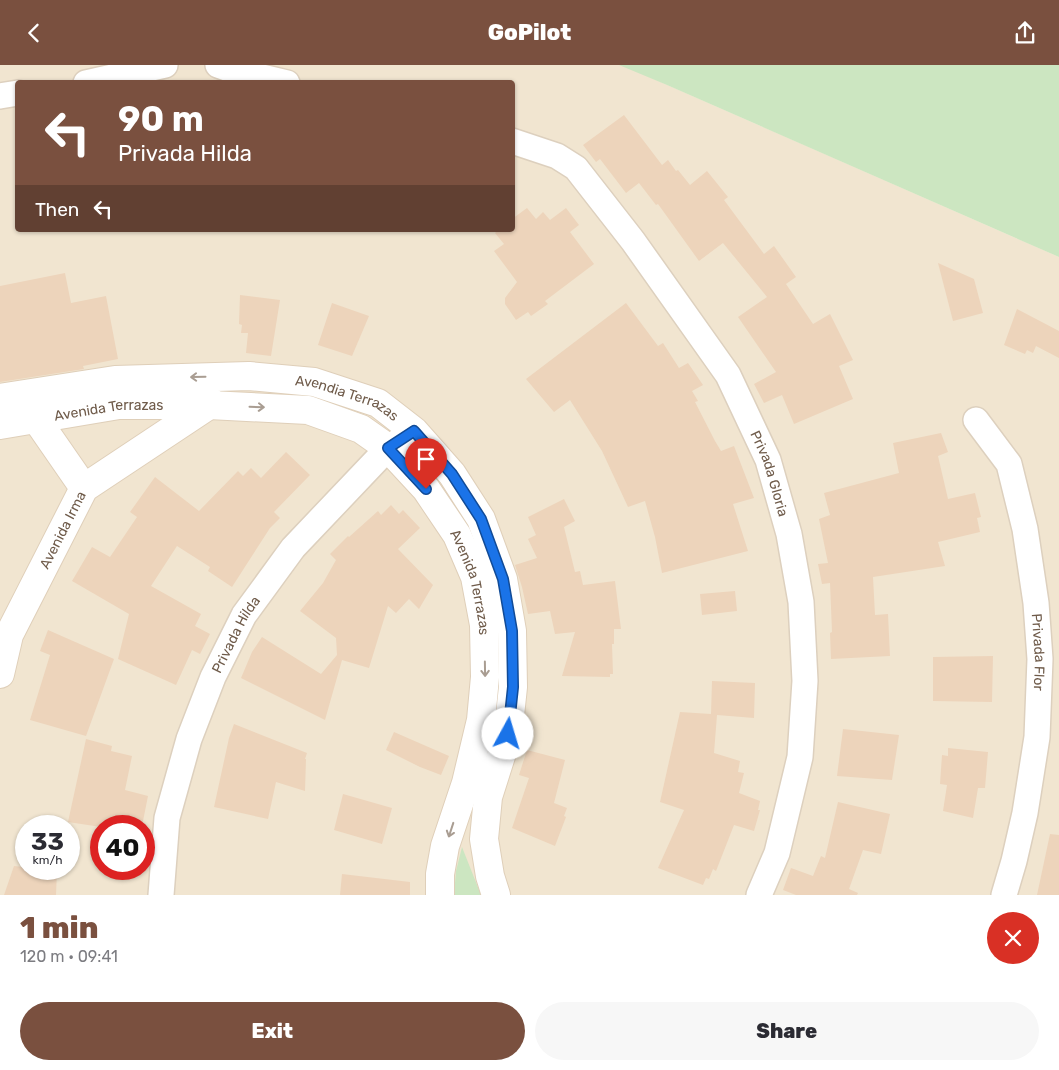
<!DOCTYPE html>
<html lang="en">
<head>
<meta charset="utf-8">
<style>
	body { margin:0; font-family:Rubik,sans-serif; background:#f7f7f7; color:#2b2b33; height:100vh; display:flex; flex-direction:column; font-size:19px; white-space:nowrap }
	* { box-sizing:border-box; margin:0 }
	p { font-size:16px; color:#7c7c81 }
	.icon { flex:none; width:28px; height:28px; fill:none; stroke:currentColor; stroke-width:2; stroke-linecap:round; stroke-linejoin:round }
	.map { position:relative; height:830px; overflow:hidden }
	.drawer { display:flex; flex-direction:column; background:#fff; flex:1 }
	.drawer>* { flex:none }
	.top-card { position:absolute; left:15px; top:15px; width:500px; height:152px; border-radius:5px; box-shadow:0 1px 4px #0004; background:#7a503f; color:#fff; overflow:hidden }
	.speed { position:absolute; left:15px; top:750px; display:flex; gap:10px; font-size:25px; font-weight:700; text-align:center }
	.speed>* { display:grid; place-content:center; width:65px; height:65px; border-radius:50%; background:#fff; box-shadow:0 1px 4px #0004; line-height:1 }
	.speed small { font-size:12px; font-weight:400 }
	.speed .limit { border:8px solid #d22; background:#fff; color:#111 }
	.pin { position:absolute; display:grid; place-items:center; width:42px; height:42px; color:#fff; margin:-51px -21px; border-radius:50% 50% 50% 0; rotate:-45deg; box-shadow:0 0 5px #0007 }
	.pin .icon { rotate:45deg }
	.me { position:absolute; width:55px; margin:-28px; rotate:6deg; stroke-linejoin:round; filter:drop-shadow(0 0 4px #0008) }
	.turn { display:flex; align-items:center; gap:18px; height:105px; padding:0 20px; font-size:22px }
	.turn .icon { width:65px; height:65px; stroke-width:2.5 }
	.turn b { display:block; font-size:35px; line-height:42px }
	.then { display:flex; align-items:center; height:48px; padding:0 20px; background:#0003; gap:10px; font-size:19px }
	.round { display:grid; place-items:center; flex:none; width:52px; height:52px; border-radius:26px; background:#f7f7f7 }
	.headline { display:flex; align-items:center; justify-content:space-between; height:85px; padding:0 20px }
	h1 { font-size:30px; font-weight:800; line-height:38px; color:#7a503f }
	.primary-button { display:flex; gap:10px; margin-top:auto; padding:10px 20px }
	.primary-button a { flex:1; height:58px; border-radius:30px; background:#7a503f; color:#fff; font-size:20px; font-weight:800; line-height:58px; text-align:center }
	.primary-button a+a { background:#f7f7f7; color:#2b2b33 }
	header { display:flex; justify-content:space-between; align-items:center; height:65px; padding:0 20px; background:#7a503f; color:#fff; font-size:22px; font-weight:800 }
	.map>svg:first-child { display:block }
	.residential { fill:#f1e5d0; fill-rule:evenodd }
	.green { fill:#cce6c1 }
	.building { fill:#edd4bb }
	.lines { fill:none; stroke-linecap:round; stroke-linejoin:round }
	.street-casing { stroke:#ddd0be; stroke-width:28 }
	.secondary-casing { stroke:#dfcfb9; stroke-width:30 }
	.street { stroke:#fff; stroke-width:25 }
	.secondary { stroke:#fff; stroke-width:28 }
	.oneway { stroke:#a99d92 }
	.route-casing { stroke:#114b97; stroke-width:12 }
	.route { stroke:#1a73e8; stroke-width:9 }
	.labels { text-anchor:middle; dominant-baseline:central; stroke-width:4; stroke-linejoin:round; paint-order:stroke }
	.street-label { font-size:14px; fill:#6f5b4a; stroke:#fdf7e6 }
</style>
</head>
<body>
<header><svg class="icon" aria-label="back" viewBox="0 0 24 24"><path d="M15 5l-7 7 7 7"/></svg>GoPilot<svg class="icon" aria-label="share" viewBox="0 0 24 24"><path d="M12 15V3M7 8l5-5 5 5M5 13v7h14v-7"/></svg></header>
<div class="map">
<svg width="1059" height="830" viewBox="0 0 1059 830">
	<rect width="100%" height="100%" fill="#faf3e1"/>
	<path class="residential" d="M0,0h622l437,192v638h-1059zM18,18h494v147h-494zM26,761h43v43h-43zM101,761h43v43h-43z"/>
	<g class="green">
		<polygon points="619,0 1059,0 1059,192 667,20"/>
		<polygon points="462,782 481,830 454,830 456,806"/>
	</g>
	<g class="building">
		<polygon points="624,50 662,100 668,95 676,106 678,105 690,120 707,106 728,132 724,135 764,189 774,181 796,212 786,219 813,259 830,249 853,295 839,301 853,334 794,359 782,330 764,338 754,319 776,307 738,252 767,232 723,178 699,196 658,139 656,140 639,118 626,128 600,94 596,97 583,80"/>
		<polygon points="527,143 536,154 543,147 550,155 566,143 579,160 570,167 594,199 545,236 548,239 531,251 528,247 516,255 505,239 505,233 517,217 494,186 504,179 495,168 498,165 512,165 512,154"/>
		<polygon points="938,198 974,214 983,248 953,256"/>
		<polygon points="65,208 71,238 106,231 118,294 83,301 84,304 0,317 0,221"/>
		<polygon points="240,230 280,235 271,291 246,288 248,268 241,268 242,260 239,259"/>
		<polygon points="332,238 369,251 352,291 318,280"/>
		<polygon points="626,238 658,281 663,278 679,303 688,298 703,320 692,326 698,336 695,337 715,376 721,386 734,381 754,433 733,439 748,486 662,508 655,472 645,436 628,442 602,386 570,335 554,347 526,314"/>
		<polygon points="1017,244 1059,266 1059,293 1036,281 1033,288 1027,285 1025,289 1004,280"/>
		<polygon points="941,368 948,387 938,391 948,434 975,428 981,452 977,453 980,467 938,477 945,501 873,512 875,550 888,549 890,591 831,594 830,568 832,567 830,518 822,519 818,499 828,498 819,454 830,450 824,428 899,408 893,378"/>
		<polygon points="286,387 310,410 274,447 280,453 270,463 232,522 208,506 210,502 177,481 151,521 201,549 195,561 210,569 200,589 192,585 176,620 118,594 129,549 72,516 92,482 110,492 137,452 130,447 155,412 199,446 238,406 243,411 251,403 261,413"/>
		<polygon points="564,434 575,456 564,462 575,507 580,506 583,520 615,516 621,564 614,564 614,579 612,579 613,609 610,609 610,612 562,611 575,567 555,569 550,546 528,549 522,522 515,500 537,493 528,474 536,470 528,452"/>
		<polygon points="391,440 399,449 403,445 420,463 398,484 433,520 419,544 409,534 396,548 388,541 369,603 342,595 325,655 241,613 252,587 262,572 321,609 337,590 336,573 300,546 323,518 336,495 330,489 348,471 349,472 378,446 381,450"/>
		<polygon points="735,526 737,546 702,550 700,529"/>
		<polygon points="48,565 114,594 86,671 30,655 50,590 40,586"/>
		<polygon points="993,591 992,637 933,636 933,592"/>
		<polygon points="712,616 755,618 754,653 717,650 714,688 740,696 738,707 744,708 739,728 760,736 758,745 760,745 754,766 734,760 716,806 713,804 709,814 706,813 703,820 658,803 684,745 660,737 680,647 711,649"/>
		<polygon points="234,659 307,688 305,694 306,694 305,726 276,717 268,754 214,742 229,673"/>
		<polygon points="843,664 899,670 892,715 837,711"/>
		<polygon points="394,667 449,691 441,710 420,702 386,685"/>
		<polygon points="86,674 112,681 111,686 132,691 125,725 148,731 142,761 101,760 101,762 68,757"/>
		<polygon points="948,683 988,687 985,723 978,723 973,753 943,746 947,720 940,719 942,690 948,691"/>
		<polygon points="527,685 565,695 554,738 567,743 564,751 566,752 555,781 512,763 529,713 519,710"/>
		<polygon points="343,729 392,743 382,779 334,765"/>
		<polygon points="838,737 890,749 881,789 863,785 849,824 858,828 857,830 796,830 783,825 791,803 813,811 821,791 825,793"/>
		<polygon points="1050,769 1059,770 1059,830 1037,830"/>
		<polygon points="14,801 57,806 56,830 4,830"/>
		<polygon points="342,809 410,817 410,830 340,830"/>
	</g>
	<g class="lines">
		<g class="street-casing">
			<g id="street">
				<polyline points="218,0 229,4 287,18"/>
				<polyline points="86,18 165,0"/>
				<polyline points="0,31 18,28"/>
				<path id="s1" d="M512,76l45,15 19,12 57,73 95,134 40,85 21,74 12,68 4,79 -5,76 -23,96 -18,42"/>
				<path id="s2" d="M976,355l33,44 16,65 11,74 4,56 -3,78 -12,76 -11,48 -10,34"/>
				<path id="s3" d="M161,830l6,-77 22,-79 24,-62 31,-62 49,-67 95,-100 26,-17"/>
			</g>
		</g>
		<g class="secondary-casing">
			<g id="secondary">
				<path id="s4" d="M0,333l115,-18 134,-4 65,6 64,21 36,28 38,43 29,45 22,60 9,52 1,56 -5,47 -20,63 -4,42 6,37 6,19"/>
				<polyline points="28,342 84,423"/>
				<path id="s5" d="M0,360l119,-20h90l99,5 53,19 27,19 38,41 31,46 18,42 9,48 1,52 -4,43 -15,63 -21,63 -5,28v21"/>
				<path id="s6" d="M0,609l9,-39 75,-147 128,-85"/>
			</g>
		</g>
		<use href="#street" class="street"/>
		<use href="#secondary" class="secondary"/>
	</g>
	<defs><path id="oneway-shaft" d="M-6 0H5M1.5-3L5.5 0L1.5 3" fill="none" stroke-width="1.6" stroke-linecap="round" stroke-linejoin="round" transform="scale(1.25)"/></defs>
	<g class="oneway">
		<use href="#oneway-shaft" transform="translate(198 312) rotate(179)"/>
		<use href="#oneway-shaft" transform="translate(257 342) rotate(2)"/>
		<use href="#oneway-shaft" transform="translate(485 604) rotate(89)"/>
		<use href="#oneway-shaft" transform="translate(451 765) rotate(108)"/>
	</g>
	<g class="lines">
		<g class="route-casing">
			<polyline id="route" points="426,424 388,383 414,366 452,409 481,454 503,514 512,566 513,622 508,669"/>
		</g>
		<use href="#route" class="route"/>
	</g>
	<g class="labels">
		<g class="street-label">
			<text stroke="none"><textPath href="#s4" startOffset="352">Avendia Terrazas</textPath></text>
			<text stroke="none"><textPath href="#s5" startOffset="110">Avenida Terrazas</textPath></text>
			<text stroke="none"><textPath href="#s1" startOffset="434">Privada Gloria</textPath></text>
			<text stroke="none"><textPath href="#s6" startOffset="158">Avenida Irma</textPath></text>
			<text stroke="none"><textPath href="#s5" startOffset="560">Avenida Terrazas</textPath></text>
			<text stroke="none"><textPath href="#s3" startOffset="274">Privada Hilda</textPath></text>
			<text stroke="none"><textPath href="#s2" startOffset="246">Privada Flor</textPath></text>
		</g>
	</g>
</svg>
<div class="speed"><div>33<small>km/h</small></div><div class="limit">40</div></div>
<div class="pin" style="left:426px;top:424px;background:#d93025"><svg class="icon" aria-label="arrive" viewBox="0 0 24 24"><path d="M6 21V4h12l-3 4 3 4H6"/></svg></div>
<svg class="me" style="left:508px;top:669px" viewBox="-20 -20 40 40"><circle r="19" fill="#fff"/><path d="M0-13L10 11 0 6-10 11z" fill="#1a73e8"/></svg>
<div class="top-card">
<div class="turn"><svg class="icon" aria-label="left" viewBox="0 0 24 24"><path d="M17 20v-9H6M10 6l-5 5 5 5"/></svg><div><b>90 m</b>Privada Hilda</div></div>
<div class="then">Then<svg class="icon" aria-label="left" viewBox="0 0 24 24"><path d="M17 20v-9H6M10 6l-5 5 5 5"/></svg></div>
</div>
</div>
<section class="drawer">
<div class="headline"><div><h1>1 min</h1><p>120 m · 09:41</p></div><a class="round" style="background:#d93025;color:#fff"><svg class="icon" aria-label="close" viewBox="0 0 24 24"><path d="M6 6l12 12M18 6L6 18"/></svg></a></div>
<div class="primary-button"><a>Exit</a><a>Share</a></div>
</section>
</body>
</html>
